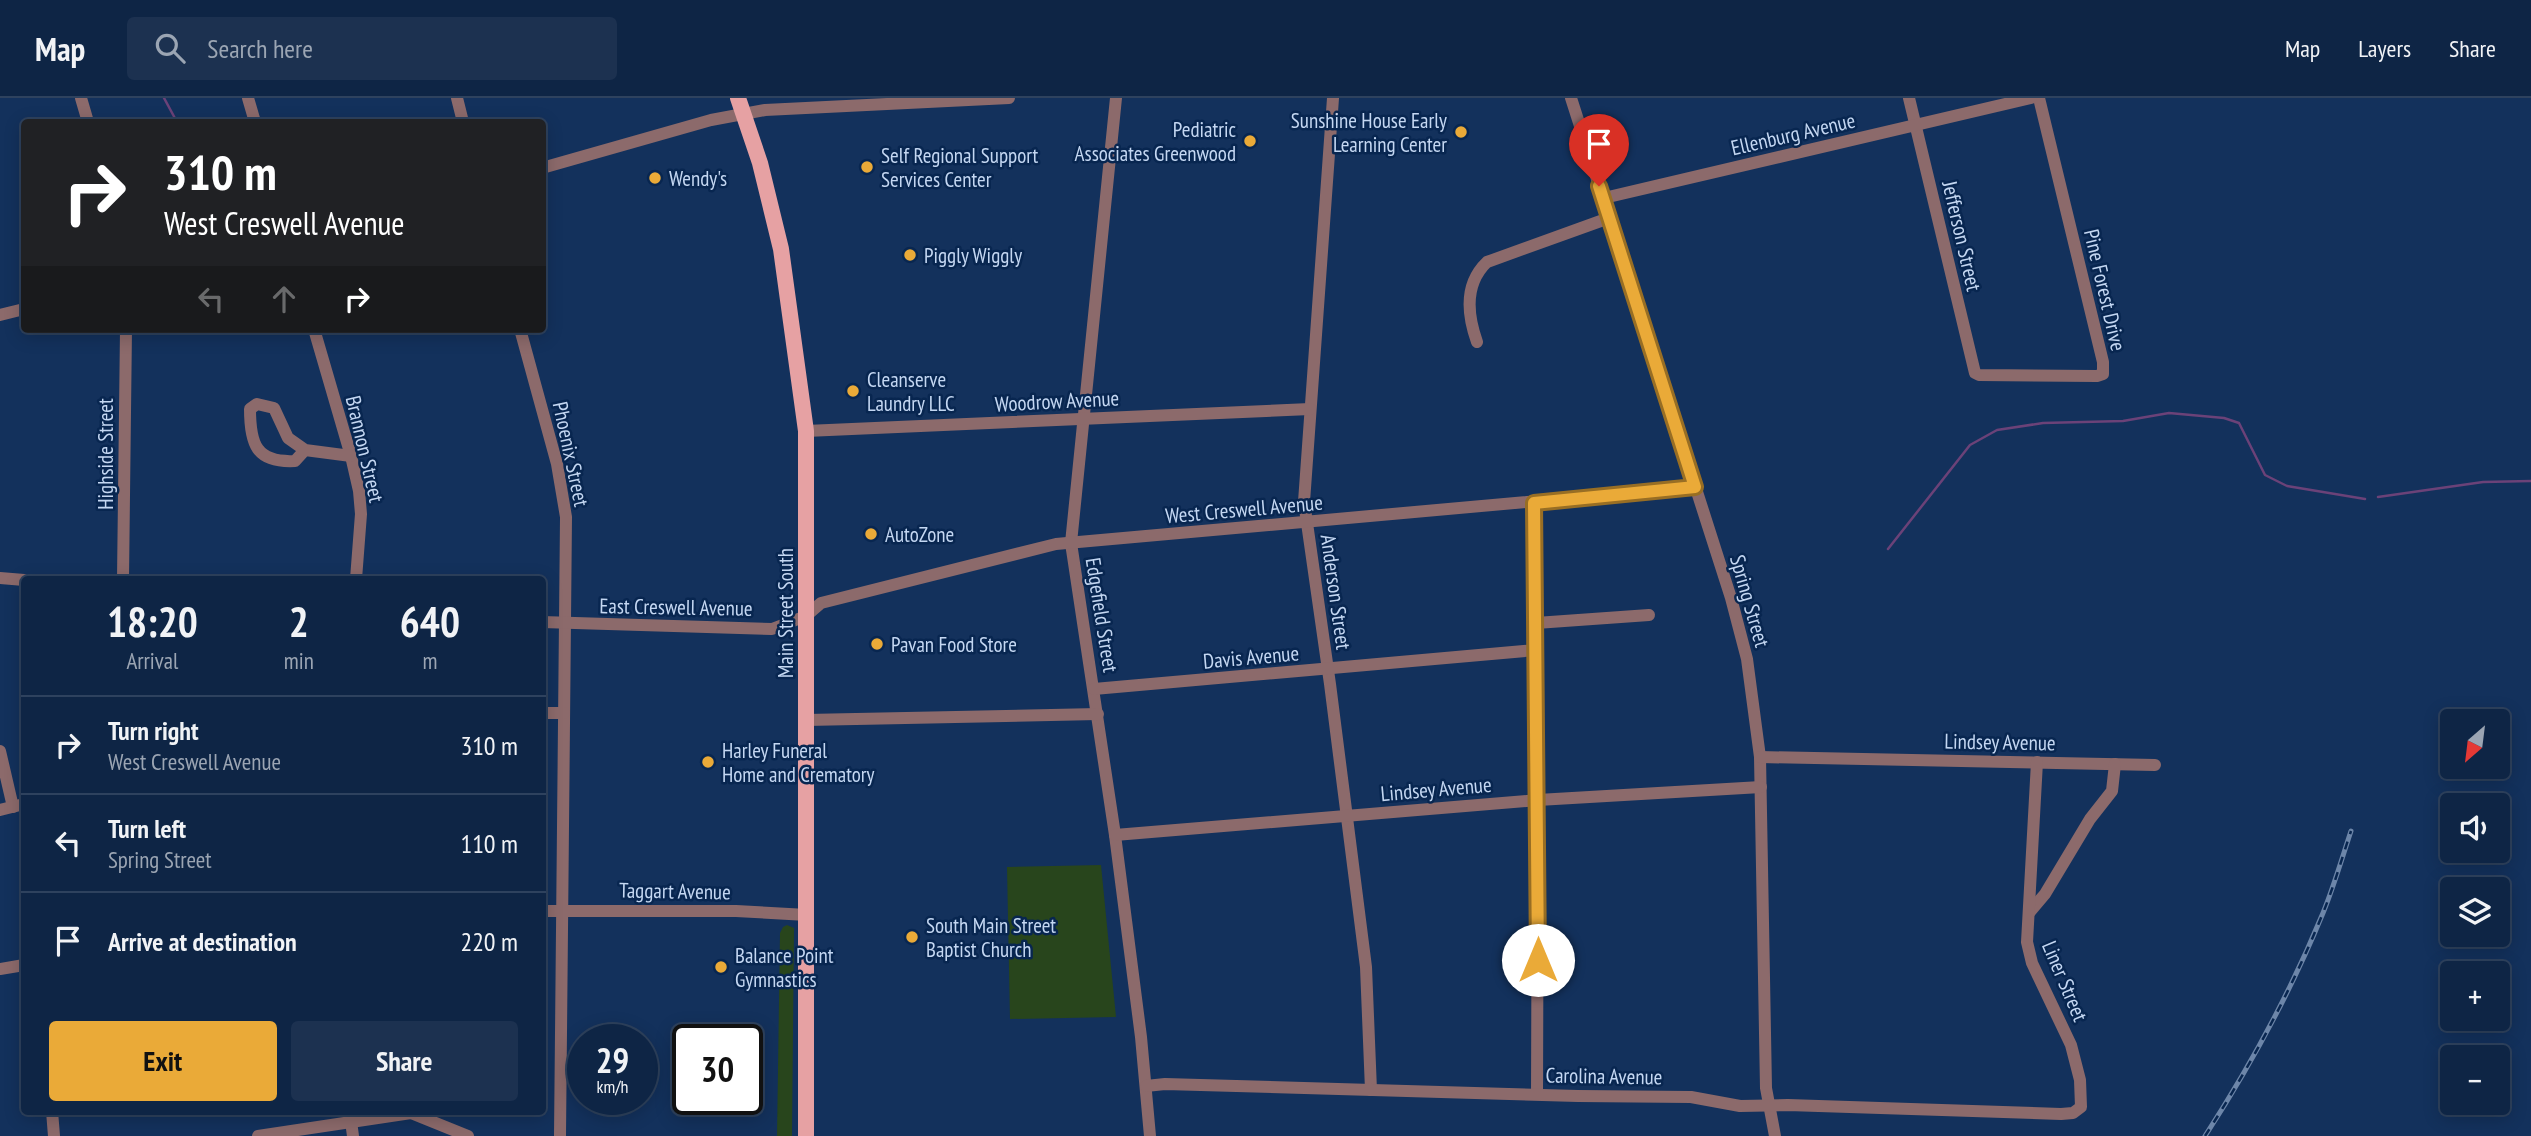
<!DOCTYPE html>
<html lang="en">
<head>
<meta charset="utf-8">
<style>
	body { margin:0; font-family:"PT Sans Narrow",sans-serif; background:#1c3150; color:#f1f3f6; height:100vh; display:flex; flex-direction:column; font-size:26px; white-space:nowrap }
	* { box-sizing:border-box; margin:0 }
	p { font-size:23px; color:#9ba5b3 }
	.icon { flex:none; width:38px; height:38px; fill:none; stroke:currentColor; stroke-width:2; stroke-linecap:round; stroke-linejoin:round }
	.map { position:relative; flex:1; overflow:hidden }
	.sheet { position:absolute; left:21px; top:478px; width:525px; height:539px; display:flex; flex-direction:column; background:#0e2545; border-radius:7px; box-shadow:0 4px 18px #0003,0 0 0 2px #2e425e }
	.sheet>* { flex:none }
	.guide { position:absolute; left:21px; top:21px; width:525px; height:214px; border-radius:7px; box-shadow:0 4px 18px #0003,0 0 0 2px #2e425e; background:#202124; color:#fff; overflow:hidden }
	.needle { width:46px; rotate:208deg }
	.fabs { position:absolute; left:2440px; top:611px; display:grid; gap:14px }
	.fabs a { display:grid; place-items:center; width:70px; height:70px; border-radius:7px; background:#0e2545; box-shadow:0 4px 18px #0003,0 0 0 2px #2e425e; font-size:35px }
	.speed { position:absolute; left:567px; top:926px; display:flex; gap:14px; font-size:35px; font-weight:700; text-align:center }
	.speed>* { display:grid; place-content:center; width:91px; height:91px; border-radius:50%; background:#0e2545; box-shadow:0 4px 18px #0003,0 0 0 2px #2e425e; line-height:1 }
	.speed small { font-size:18px; font-weight:400 }
	.speed .limit { border:4px solid #111; border-radius:10px; background:#fff; color:#111 }
	.pin { position:absolute; display:grid; place-items:center; width:60px; height:60px; color:#fff; margin:-72px -30px; border-radius:50% 50% 50% 0; rotate:-45deg; box-shadow:0 0 7px #0007 }
	.pin .icon { rotate:45deg }
	.me { position:absolute; width:77px; margin:-38px; rotate:0deg; stroke-linejoin:round; filter:drop-shadow(0 0 5px #0008) }
	.turn { display:flex; align-items:center; gap:24px; height:147px; padding:0 28px; font-size:32px }
	.turn .icon { width:91px; height:91px; stroke-width:2.5 }
	.turn b { display:block; font-size:49px; line-height:60px }
	.lanes { display:flex; align-items:center; height:66px; padding:0 28px; background:#0003; justify-content:center; gap:35px; direction:ltr }
	.lanes .off { opacity:.35 }
	.eta { display:flex; justify-content:space-evenly; align-items:center; height:119px; text-align:center }
	.eta b { font-size:42px; font-weight:600; line-height:49px }
	.action { display:flex; gap:14px; margin-top:auto; padding:14px 28px }
	.action a { flex:1; height:80px; border-radius:7px; background:#eaaa38; color:#111; font-size:28px; font-weight:600; line-height:80px; text-align:center }
	.action a+a { background:#1c3150; color:#f1f3f6 }
	ul { padding:0; list-style:none }
	li { display:flex; align-items:center; gap:21px; height:98px; padding:0 28px; border-top:2px solid #2e425e }
	li div { flex:1 }
	li b { display:block; font-size:26px }
	li em { font-style:normal }
	header { display:flex; align-items:center; gap:42px; box-sizing:border-box; height:98px; padding:0 35px; background:#0e2545; border-bottom:2px solid #2e425e }
	header strong { font-size:33px }
	nav { display:flex; gap:38px; margin-inline-start:auto; font-size:24px }
	.search { width:490px; height:63px; background:#1c3150; display:flex; align-items:center; gap:18px; box-sizing:border-box; padding:0 24px; border-radius:7px; color:#9ba5b3; font-size:26px }
	.map>svg:first-child { display:block }
	.green { fill:#28451c }
	.lines { fill:none; stroke-linecap:round; stroke-linejoin:round }
	.stream { stroke:#6b4278; stroke-width:2.5 }
	.minor { stroke:#8c6a6b; stroke-width:12 }
	.major { stroke:#e6a1a3; stroke-width:16 }
	.rail-casing { stroke:#6d86a9; stroke-width:5 }
	.rail { stroke:#082650; stroke-width:2.5; stroke-dasharray:8; stroke-linecap:butt }
	.route-casing { stroke:#986e24; stroke-width:18 }
	.route { stroke:#eaaa38; stroke-width:12 }
	.poi-dot { fill:#eaaa38; stroke:#082650; stroke-width:2.5 }
	.labels { text-anchor:middle; dominant-baseline:central; stroke-width:5; stroke-linejoin:round; paint-order:stroke }
	.poi-label { font-size:21px; fill:#c4d7f2; stroke:#082650; text-anchor:start }
	.street-label { font-size:21px; fill:#c4d7f2; stroke:#082650 }
</style>
</head>
<body>
<header>
<strong>Map</strong>
<div class="search"><svg class="icon" aria-label="search" viewBox="0 0 24 24"><circle cx="10" cy="10" r="6"/><path d="M15 15l6 6"/></svg>Search here</div>
<nav><a>Map</a><a>Layers</a><a>Share</a></nav>
</header>
<div class="map">
<svg width="2531" height="1038" viewBox="0 0 2531 1038">
	<rect width="100%" height="100%" fill="#13315c"/>
	<g class="green">
		<polygon points="1101,767 1116,919 1010,921 1007,769"/>
		<polygon points="787,827 794,830 792,1038 777,1038 780,835 783,829"/>
	</g>
	<g class="lines">
		<g class="stream">
			<polyline points="164,0 177,24"/>
			<polyline points="2378,399 2483,384 2531,383"/>
			<polyline points="1888,451 1970,347 1997,332 2043,325 2123,323 2169,315 2224,320 2239,325 2265,377 2287,388 2365,401"/>
		</g>
		<g class="minor">
			<polyline points="81,0 88,24"/>
			<polyline points="248,0 255,24"/>
			<polyline points="457,0 463,24"/>
			<polyline points="1116,0 1071,445 1115,737 1141,939 1150,1038"/>
			<polyline points="1333,0 1304,404 1330,586 1366,869 1371,992"/>
			<polyline points="1571,0 1731,500 1747,561 1760,659 1766,990 1775,1038"/>
			<polyline points="1909,0 1975,275 1979,277 2097,278 2103,276 2103,264 2039,0"/>
			<polyline points="542,70 711,22 765,12 1009,0"/>
			<polyline points="1604,100 2031,0"/>
			<polyline points="0,217 24,211"/>
			<polyline points="314,231 351,358 359,393 361,416 356,481"/>
			<polyline points="520,231 557,366 566,419 560,1038"/>
			<path d="M1477,244c-10,-28 -13,-58 10,-80l122,-44"/>
			<polyline points="806,333 1310,311"/>
			<path d="M305,352l-17,-12 -14,-30 -17,-4 -7,5c0,35 6,54 45,52l10,-11 46,6"/>
			<polyline points="1534,405 1538,702 1537,996"/>
			<polyline points="0,480 24,482"/>
			<polyline points="123,481 126,231"/>
			<polyline points="542,524 772,531 806,518 821,505 1056,446 1695,389"/>
			<polyline points="1536,525 1649,517"/>
			<polyline points="1094,591 1536,552"/>
			<polyline points="542,615 564,615"/>
			<polyline points="806,622 1098,616"/>
			<polyline points="0,653 13,709"/>
			<polyline points="1760,659 2155,667"/>
			<polyline points="0,712 24,706"/>
			<polyline points="1115,737 1538,702 1761,689"/>
			<polyline points="542,813 736,813 807,817"/>
			<polyline points="2029,815 2045,796 2090,721 2112,693 2115,666"/>
			<polyline points="0,871 24,867"/>
			<polyline points="1146,988 1165,986 1578,998 1691,999 1740,1008 1788,1007 2061,1016 2073,1015 2081,1009 2080,982 2071,947 2032,865 2027,844 2037,664"/>
			<polyline points="52,1013 54,1038"/>
			<polyline points="411,1015 468,1038"/>
			<polyline points="351,1023 353,1038"/>
			<polyline points="258,1038 411,1015"/>
		</g>
		<polyline class="major" points="738,0 760,65 781,151 806,333 806,1038"/>
		<g class="rail-casing">
			<path id="rail" d="M2205,1038c46,-71 86,-145 118,-223 11,-27 19,-55 28,-82"/>
		</g>
		<use href="#rail" class="rail"/>
	</g>
	<g class="lines">
		<g class="route-casing">
			<polyline id="route" points="1538,862 1534,405 1695,389 1599,88"/>
		</g>
		<use href="#route" class="route"/>
	</g>
	<g class="poi-dot">
		<circle cx="1461" cy="34" r="7"/>
		<circle cx="1250" cy="43" r="7"/>
		<circle cx="867" cy="69" r="7"/>
		<circle cx="655" cy="80" r="7"/>
		<circle cx="910" cy="157" r="7"/>
		<circle cx="853" cy="293" r="7"/>
		<circle cx="871" cy="436" r="7"/>
		<circle cx="877" cy="546" r="7"/>
		<circle cx="708" cy="664" r="7"/>
		<circle cx="912" cy="839" r="7"/>
		<circle cx="721" cy="869" r="7"/>
	</g>
	<g class="labels">
		<g class="poi-label">
			<text x="1447" y="22" text-anchor="end">Sunshine House Early<tspan x="1447" dy="24">Learning Center</tspan></text>
			<text x="1236" y="31" text-anchor="end">Pediatric<tspan x="1236" dy="24">Associates Greenwood</tspan></text>
			<text x="881" y="57">Self Regional Support<tspan x="881" dy="24">Services Center</tspan></text>
			<text x="669" y="80">Wendy's</text>
			<text x="924" y="157">Piggly Wiggly</text>
			<text x="867" y="281">Cleanserve<tspan x="867" dy="24">Laundry LLC</tspan></text>
			<text x="885" y="436">AutoZone</text>
			<text x="891" y="546">Pavan Food Store</text>
			<text x="722" y="652">Harley Funeral<tspan x="722" dy="24">Home and Crematory</tspan></text>
			<text x="926" y="827">South Main Street<tspan x="926" dy="24">Baptist Church</tspan></text>
			<text x="735" y="857">Balance Point<tspan x="735" dy="24">Gymnastics</tspan></text>
		</g>
		<g class="street-label">
			<text transform="translate(1793 36) rotate(-13)">Ellenburg Avenue</text>
			<text transform="translate(1962 138) rotate(77)">Jefferson Street</text>
			<text transform="translate(2105 192) rotate(77)">Pine Forest Drive</text>
			<text transform="translate(1057 303) rotate(-3)">Woodrow Avenue</text>
			<text transform="translate(365 351) rotate(77)">Brannon Street</text>
			<text transform="translate(105 356) rotate(-90)">Highside Street</text>
			<text transform="translate(571 356) rotate(78)">Phoenix Street</text>
			<text transform="translate(1244 411) rotate(-5)">West Creswell Avenue</text>
			<text transform="translate(1336 494) rotate(82)">Anderson Street</text>
			<text transform="translate(1750 503) rotate(74)">Spring Street</text>
			<text transform="translate(676 509) rotate(1)">East Creswell Avenue</text>
			<text transform="translate(785 515) rotate(-90)">Main Street South</text>
			<text transform="translate(1102 517) rotate(81)">Edgefield Street</text>
			<text transform="translate(1251 559) rotate(-5)">Davis Avenue</text>
			<text transform="translate(2000 644) rotate(1)">Lindsey Avenue</text>
			<text transform="translate(1436 691) rotate(-5)">Lindsey Avenue</text>
			<text transform="translate(675 793) rotate(1)">Taggart Avenue</text>
			<text transform="translate(2065 883) rotate(67)">Liner Street</text>
			<text transform="translate(1604 978) rotate(1)">Carolina Avenue</text>
		</g>
	</g>
</svg>
<div class="fabs">
<a><svg class="needle" viewBox="-14 -14 28 28"><path d="M0-13l5 13h-10z" fill="#e53935"/><path d="M0 13l5-13h-10z" fill="#9ba5b3"/></svg></a>
<a><svg class="icon" aria-label="sound" viewBox="0 0 24 24"><path d="M4 9h4l5-4v14l-5-4H4zM17 9q2 3 0 6"/></svg></a>
<a><svg class="icon" aria-label="layers" viewBox="0 0 24 24"><path d="M12 4l9 5-9 5-9-5zM3 14l9 5 9-5"/></svg></a>
<a>+</a>
<a>−</a>
</div>
<div class="speed"><div>29<small>km/h</small></div><div class="limit">30</div></div>
<div class="pin" style="left:1599px;top:88px;background:#d93025"><svg class="icon" aria-label="arrive" viewBox="0 0 24 24"><path d="M6 21V4h12l-3 4 3 4H6"/></svg></div>
<svg class="me" style="left:1538px;top:862px" viewBox="-20 -20 40 40"><circle r="19" fill="#fff"/><path d="M0-13L10 11 0 6-10 11z" fill="#eaaa38"/></svg>
<div class="guide">
<div class="turn"><svg class="icon" aria-label="right" viewBox="0 0 24 24"><path d="M7 20v-9h11M14 6l5 5-5 5"/></svg><div><b>310 m</b>West Creswell Avenue</div></div>
<div class="lanes"><svg class="icon off" aria-label="left" viewBox="0 0 24 24"><path d="M17 20v-9H6M10 6l-5 5 5 5"/></svg><svg class="icon off" aria-label="ahead" viewBox="0 0 24 24"><path d="M12 20V5M6 11l6-6 6 6"/></svg><svg class="icon" aria-label="right" viewBox="0 0 24 24"><path d="M7 20v-9h11M14 6l5 5-5 5"/></svg></div>
</div>
<section class="sheet">
<div class="eta">
<div><b>18:20</b><p>Arrival</p></div>
<div><b>2</b><p>min</p></div>
<div><b>640</b><p>m</p></div>
</div>
<ul>
<li><svg class="icon" aria-label="right" viewBox="0 0 24 24"><path d="M7 20v-9h11M14 6l5 5-5 5"/></svg><div><b>Turn right</b><p>West Creswell Avenue</p></div><em>310 m</em></li>
<li><svg class="icon" aria-label="left" viewBox="0 0 24 24"><path d="M17 20v-9H6M10 6l-5 5 5 5"/></svg><div><b>Turn left</b><p>Spring Street</p></div><em>110 m</em></li>
<li><svg class="icon" aria-label="arrive" viewBox="0 0 24 24"><path d="M6 21V4h12l-3 4 3 4H6"/></svg><div><b>Arrive at destination</b></div><em>220 m</em></li>
</ul>
<div class="action"><a>Exit</a><a>Share</a></div>
</section>
</div>
</body>
</html>
